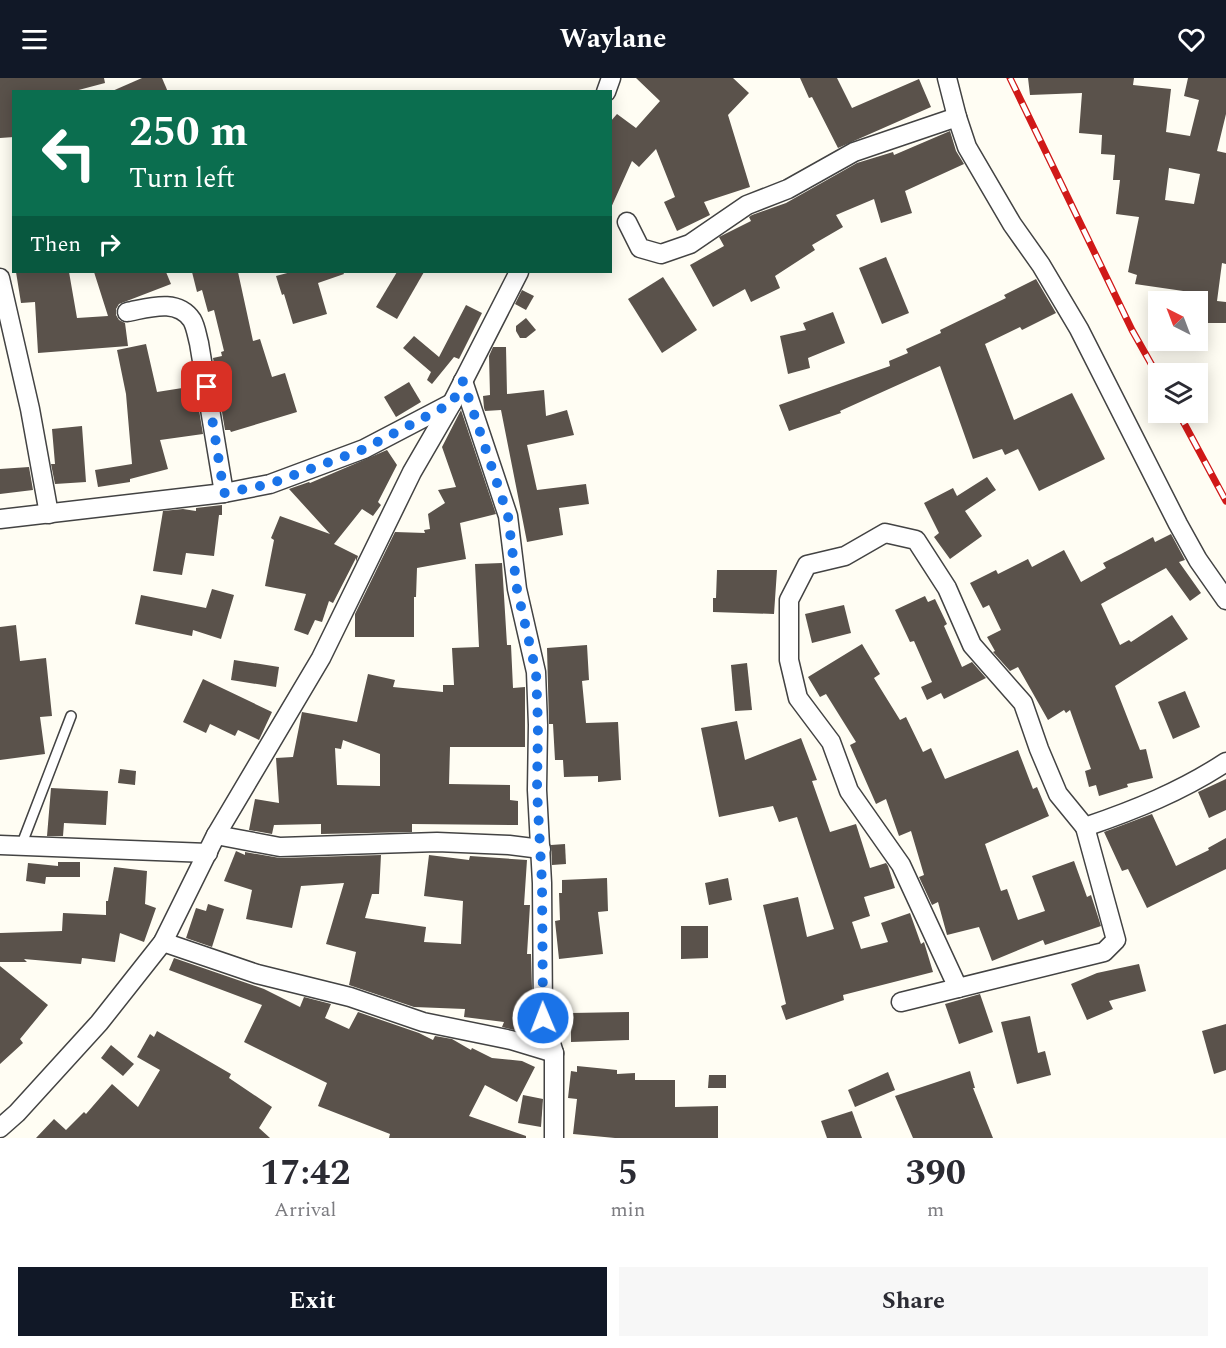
<!DOCTYPE html>
<html lang="en">
<head>
<meta charset="utf-8">
<style>
	body { margin:0; font-family:Spectral,serif; background:#f7f7f7; color:#2b2b33; height:100vh; display:flex; flex-direction:column; font-size:22px; white-space:nowrap }
	* { box-sizing:border-box; margin:0 }
	p { font-size:20px; color:#7c7c81 }
	.icon { flex:none; width:33px; height:33px; fill:none; stroke:currentColor; stroke-width:2; stroke-linecap:round; stroke-linejoin:round }
	.map { position:relative; height:1060px; overflow:hidden }
	.panel { display:flex; flex-direction:column; background:#fff; flex:1 }
	.panel>* { flex:none }
	.top-card { position:absolute; left:12px; top:12px; width:600px; height:183px; border-radius:0px; box-shadow:0 3px 15px #0003; background:#0b6e4f; color:#fff; overflow:hidden }
	.needle { width:39px; rotate:318deg }
	.fabs { position:absolute; left:1148px; top:213px; display:grid; gap:12px }
	.fabs a { display:grid; place-items:center; width:60px; height:60px; border-radius:0px; background:#fff; box-shadow:0 3px 15px #0003; font-size:30px }
	.pin { position:absolute; display:grid; place-items:center; width:51px; height:51px; color:#fff; margin:-26px; border-radius:12px; box-shadow:0 3px 9px #0006 }
	.me { position:absolute; width:66px; margin:-33px; rotate:359deg; stroke-linejoin:round; filter:drop-shadow(0 0 4px #0008) }
	.turn { display:flex; align-items:center; gap:21px; height:126px; padding:0 18px; font-size:27px }
	.turn .icon { width:78px; height:78px; stroke-width:2.5 }
	.turn b { display:block; font-size:42px; line-height:51px }
	.then { display:flex; align-items:center; height:57px; padding:0 18px; background:#0003; gap:12px; font-size:22px }
	.eta { display:flex; justify-content:space-evenly; align-items:center; height:102px; text-align:center }
	.eta b { font-size:36px; font-weight:700; line-height:42px }
	.primary-button { display:flex; gap:12px; margin-top:auto; padding:12px 18px }
	.primary-button a { flex:1; height:69px; border-radius:0px; background:#111827; color:#fff; font-size:24px; font-weight:700; line-height:69px; text-align:center }
	.primary-button a+a { background:#f7f7f7; color:#2b2b33 }
	header { display:flex; justify-content:space-between; align-items:center; height:78px; padding:0 18px; background:#111827; color:#fff; font-size:27px; font-weight:700 }
	.map>svg:first-child { display:block }
	.building { fill:#5a524b; fill-rule:evenodd }
	.lines { fill:none; stroke-linecap:round; stroke-linejoin:round }
	.lane-casing { stroke:#434343; stroke-width:12 }
	.street-casing { stroke:#434343; stroke-width:21 }
	.lane { stroke:#fff; stroke-width:9 }
	.street { stroke:#fff; stroke-width:18 }
	.rail-casing { stroke:#d01918; stroke-width:7 }
	.rail { stroke:#fff; stroke-width:4.5; stroke-dasharray:14; stroke-linecap:butt }
	.route { stroke:#1a73e8; stroke-width:10; stroke-dasharray:0 18 }
</style>
</head>
<body>
<header><svg class="icon" aria-label="menu" viewBox="0 0 24 24"><path d="M4 6h16M4 12h16M4 18h16"/></svg>Waylane<svg class="icon" aria-label="heart" viewBox="0 0 24 24"><path d="M12 20l-8-8c-3-5 5-10 8-4 3-6 11-1 8 4z"/></svg></header>
<div class="map">
<svg width="1226" height="1060" viewBox="0 0 1226 1060">
	<rect width="100%" height="100%" fill="#fffdf3"/>
	<g class="building">
		<polygon points="0,0 104,0 105,5 71,14 14,14 14,59 0,60"/>
		<polygon points="142,0 162,0 168,14 110,14"/>
		<polygon points="636,0 733,0 749,15 728,37 750,109 704,124 710,137 677,153 664,124 675,119 656,71 639,89 632,83 610,132 610,44 617,36 636,50 660,23"/>
		<polygon points="800,0 837,0 852,30 919,1 931,29 838,70 812,19 809,20"/>
		<path d="M1028,0h106l-1,7 38,4 -5,43 24,4 9,-36 -15,-4 4,-18h38v36l-9,37 9,2v111l-4,-1 -5,38 9,1v21h-29v-30l-62,-9 2,-9 -9,-3 11,-55 -23,-3 4,-34h-7l2,-25 -14,-1 1,-19 -23,-2 3,-40 -52,2zM1169,90l31,6 -6,30 -29,-4z"/>
		<polygon points="950,53 956,73 964,86 905,113 912,135 881,145 874,121 836,137 843,149 812,167 815,172 775,198 780,210 751,224 745,211 713,229 690,187 724,168 719,159 751,143 749,139 752,137 786,125 857,85 893,74 894,77"/>
		<polygon points="886,179 909,235 882,246 859,190"/>
		<polygon points="16,194 69,194 77,240 108,238 94,194 166,194 171,206 119,226 116,231 116,237 119,242 125,245 128,268 38,275 35,224 21,225"/>
		<polygon points="192,194 238,194 253,263 260,261 272,299 285,295 297,334 231,354 230,352 225,352 213,280 222,278 221,274 224,273 214,232 208,234 202,212 197,214"/>
		<polygon points="291,194 343,194 344,196 318,205 327,236 293,246 284,216 282,217 276,198"/>
		<polygon points="397,194 424,194 397,241 376,229"/>
		<polygon points="663,199 697,252 662,275 628,221"/>
		<polygon points="1036,201 1056,235 1022,252 1020,249 985,266 1014,342 1072,315 1105,381 1039,413 1018,371 1005,377 1002,371 973,381 940,288 840,333 841,335 789,353 779,327 890,288 889,283 908,275 906,271 941,255 940,252 1006,220 1004,217"/>
		<polygon points="522,212 534,218 526,232 515,226"/>
		<polygon points="466,227 482,235 459,281 454,279 432,306 427,302 431,294 403,270 414,258 439,279"/>
		<polygon points="833,234 845,265 808,280 810,290 788,296 780,258 806,252 803,245"/>
		<polygon points="526,240 536,252 526,260 520,260 516,253 516,248"/>
		<polygon points="146,266 157,314 195,308 203,356 160,362 168,391 130,401 130,404 98,409 95,392 132,386 126,316 117,272"/>
		<polygon points="493,269 506,269 507,316 544,312 546,338 567,332 574,357 527,367 537,412 586,406 589,426 559,430 563,457 527,464 501,332 485,333 484,330 483,318 490,317 489,278"/>
		<polygon points="409,304 421,324 396,339 384,319"/>
		<polygon points="461,332 496,436 460,445 466,481 417,490 416,519 414,519 414,559 355,559 355,536 395,454 425,455 424,452 430,451 428,436 445,425 438,412 456,409 442,369"/>
		<polygon points="82,348 86,404 55,406 51,386 55,386 52,351"/>
		<polygon points="387,372 397,387 378,424 381,427 373,438 362,431 334,466 358,478 356,484 356,480 333,525 329,523 322,544 315,542 308,557 294,552 306,516 265,508 274,462 271,460 280,438 330,456 289,411 309,404 310,405"/>
		<polygon points="29,389 33,412 0,416 0,391"/>
		<polygon points="987,399 996,412 965,433 982,458 950,481 934,459 939,455 924,425 953,410 957,418"/>
		<polygon points="222,427 222,437 219,437 214,478 186,475 182,497 153,493 163,433 183,431 196,433 196,430"/>
		<polygon points="1171,456 1185,482 1179,484 1201,515 1190,523 1166,490 1101,526 1120,567 1129,562 1131,564 1172,537 1188,561 1115,608 1140,672 1146,671 1153,700 1127,706 1128,709 1099,718 1096,707 1089,709 1085,693 1091,691 1070,632 1066,635 1064,632 1048,642 1018,589 1010,593 993,574 995,573 987,559 1001,552 989,527 983,530 970,505 996,492 998,496 1028,481 1032,489 1064,472 1081,504 1106,490 1103,485 1121,476 1153,459 1155,464"/>
		<path d="M502,485l5,82h4l2,43 12,-1v60h-75l-1,37 61,1v15l8,1v24l-106,-1v8l-91,2v-10l-47,1 -2,9 -23,-4 6,-31 24,4 -3,-45 17,-1 9,-45 55,10 11,-48 27,6 -2,7 50,5v-7h11l-2,-37 27,-1 -4,-83zM343,662l37,14v32l-43,-1 -2,-37 6,1z"/>
		<polygon points="717,492 777,492 774,536 713,534 713,520 716,520"/>
		<polygon points="212,511 234,517 221,561 193,552 192,558 135,546 141,517 206,530"/>
		<polygon points="925,518 928,524 935,521 947,546 944,548 962,589 972,584 986,600 944,621 941,615 927,622 921,609 932,604 914,563 910,564 895,532"/>
		<polygon points="844,527 851,555 812,565 805,536"/>
		<polygon points="16,547 20,583 46,580 52,638 40,639 45,676 0,682 0,549"/>
		<polygon points="862,566 880,596 874,600 900,642 906,639 923,674 931,670 945,701 1018,672 1033,711 1037,709 1049,738 985,766 1001,813 1007,811 1018,842 1045,833 1032,798 1074,783 1087,819 1091,817 1101,848 1045,867 1043,862 992,883 979,849 947,857 938,824 932,827 919,799 924,797 911,753 899,758 886,721 876,726 850,667 856,664 826,616 820,619 808,599"/>
		<polygon points="587,567 589,602 582,603 586,645 618,644 621,702 598,704 598,698 564,699 563,682 555,682 553,646 549,646 547,570"/>
		<polygon points="234,582 279,589 276,609 231,602"/>
		<polygon points="747,585 752,632 735,633 731,587"/>
		<polygon points="203,601 272,634 259,662 238,652 235,658 210,646 206,655 183,644"/>
		<polygon points="1185,613 1200,649 1173,661 1158,624"/>
		<polygon points="737,643 745,682 801,660 817,702 812,703 830,754 856,746 870,790 886,785 888,788 895,810 864,819 870,838 852,844 861,871 888,864 881,845 910,835 921,866 924,864 933,894 843,917 844,922 786,942 781,928 786,926 763,827 798,819 807,859 834,851 797,739 779,744 773,728 719,739 701,650"/>
		<polygon points="120,691 136,693 135,707 118,705"/>
		<polygon points="1226,701 1226,732 1209,740 1198,714"/>
		<polygon points="51,710 108,713 106,747 64,745 63,758 47,758"/>
		<polygon points="1152,736 1176,788 1209,772 1208,770 1226,760 1226,791 1147,830 1128,791 1122,793 1104,754"/>
		<polygon points="565,766 566,786 552,787 551,767"/>
		<polygon points="236,773 245,777 245,774 280,780 381,777 379,816 372,816 365,840 426,849 424,864 461,866 463,823 424,818 429,777 469,782 470,778 527,782 524,827 530,827 527,876 531,876 533,945 531,956 502,949 504,944 464,939 465,931 414,929 349,907 356,874 326,866 344,805 301,808 292,850 246,841 252,812 224,803"/>
		<polygon points="58,784 80,784 80,799 46,799 45,806 26,803 28,785 58,788"/>
		<polygon points="114,789 147,793 145,826 156,830 144,864 120,855 115,884 82,880 81,886 24,881 27,884 0,884 0,855 62,853 63,835 106,837 106,823 108,823"/>
		<polygon points="607,800 608,833 598,834 603,876 559,881 555,843 560,842 559,815 562,815 562,802"/>
		<polygon points="728,800 732,822 709,827 705,805"/>
		<polygon points="208,826 224,831 212,869 186,860 196,830 206,833"/>
		<polygon points="681,848 708,848 708,880 681,881"/>
		<polygon points="174,880 264,911 300,929 304,919 331,926 325,940 349,951 358,934 419,955 433,962 435,958 452,961 471,972 472,970 492,980 522,983 535,989 517,1024 485,1007 469,1038 526,1058 526,1060 389,1060 390,1056 318,1028 327,1005 244,964 262,927 169,892"/>
		<polygon points="1139,886 1146,913 1109,923 1113,931 1087,942 1071,906 1097,895"/>
		<polygon points="0,888 48,927 20,961 23,965 0,986"/>
		<polygon points="980,916 993,954 959,966 945,926"/>
		<polygon points="567,922 568,935 554,936 554,923"/>
		<polygon points="629,934 629,962 571,964 571,935"/>
		<polygon points="1030,938 1038,975 1045,973 1051,997 1017,1006 1001,944"/>
		<polygon points="1226,946 1226,992 1214,996 1202,953"/>
		<polygon points="157,953 231,996 229,1000 272,1029 259,1050 270,1060 36,1060 54,1041 66,1052 84,1034 86,1036 112,1006 138,1029 160,992 137,979 150,956 154,959"/>
		<polygon points="111,967 134,986 123,998 101,980"/>
		<polygon points="577,988 617,992 617,996 635,995 635,1002 675,1002 675,1029 718,1028 718,1060 615,1060 573,1056 577,1021 568,1020 571,993 577,994"/>
		<polygon points="970,993 975,1010 973,1010 993,1060 913,1060 895,1018"/>
		<polygon points="888,994 895,1012 855,1029 848,1012"/>
		<polygon points="709,997 726,997 726,1010 708,1010"/>
		<polygon points="523,1017 543,1021 541,1049 518,1045"/>
		<polygon points="852,1033 862,1060 827,1060 821,1043"/>
	</g>
	<g class="lines">
		<g class="lane-casing">
			<polyline id="lane" points="21,768 71,638"/>
		</g>
		<g class="street-casing">
			<g id="street">
				<polyline points="947,0 957,39 967,69 1012,146 1041,187 1079,251 1178,446 1198,482 1226,522"/>
				<polyline points="606,14 611,0"/>
				<polyline points="627,144 640,170 661,176 690,166 747,127 788,111 854,74 957,39"/>
				<polyline points="0,200 30,331 49,436"/>
				<path d="M127,234c22,-4 50,-14 65,8 4,7 5,16 7,23l25,150"/>
				<polyline points="463,303 508,438 517,511 536,594 538,647 537,712 542,805 543,940 554,975 554,1060"/>
				<polyline points="0,441 224,415 270,406 364,371 452,325"/>
				<polyline points="216,757 280,769 437,764 509,767 541,771"/>
				<polyline points="0,767 208,775"/>
				<polyline points="163,864 257,896 350,919 423,944 511,962 554,975"/>
				<path d="M958,910l-57,-123 -52,-74 -18,-49 -33,-44 -9,-38v-60l18,-35 38,-9 40,-23 31,7 31,48 25,57 51,58 16,46 19,45 27,33c50,-17 97,-36 141,-65"/>
				<polyline points="901,924 1104,874 1116,862 1085,749"/>
				<polyline points="0,1050 17,1035 99,945 163,864 216,757 321,580 412,394 452,325 519,194"/>
			</g>
		</g>
		<use href="#lane" class="lane"/>
		<use href="#street" class="street"/>
		<g class="rail-casing">
			<g id="rail">
				<polyline points="1010,0 1132,252 1158,298"/>
				<polyline points="1178,334 1226,423"/>
			</g>
		</g>
		<use href="#rail" class="rail"/>
	</g>
	<g class="lines">
		<polyline class="route" points="207,309 224,415 270,406 364,371 452,325 463,303 508,438 517,511 536,594 538,646 537,712 542,805 543,940"/>
	</g>
</svg>
<div class="fabs">
<a><svg class="needle" viewBox="-14 -14 28 28"><path d="M0-13l5 13h-10z" fill="#e53935"/><path d="M0 13l5-13h-10z" fill="#7c7c81"/></svg></a>
<a><svg class="icon" aria-label="layers" viewBox="0 0 24 24"><path d="M12 4l9 5-9 5-9-5zM3 14l9 5 9-5"/></svg></a>
</div>
<div class="pin" style="left:207px;top:309px;background:#d93025"><svg class="icon" aria-label="arrive" viewBox="0 0 24 24"><path d="M6 21V4h12l-3 4 3 4H6"/></svg></div>
<svg class="me" style="left:543px;top:940px" viewBox="-20 -20 40 40"><circle r="17" fill="#1a73e8" stroke="#fff" stroke-width="3"/><path d="M0-11L8 9 0 5-8 9z" fill="#fff"/></svg>
<div class="top-card">
<div class="turn"><svg class="icon" aria-label="left" viewBox="0 0 24 24"><path d="M17 20v-9H6M10 6l-5 5 5 5"/></svg><div><b>250 m</b>Turn left</div></div>
<div class="then">Then<svg class="icon" aria-label="right" viewBox="0 0 24 24"><path d="M7 20v-9h11M14 6l5 5-5 5"/></svg></div>
</div>
</div>
<section class="panel">
<div class="eta">
<div><b>17:42</b><p>Arrival</p></div>
<div><b>5</b><p>min</p></div>
<div><b>390</b><p>m</p></div>
</div>
<div class="primary-button"><a>Exit</a><a>Share</a></div>
</section>
</body>
</html>
